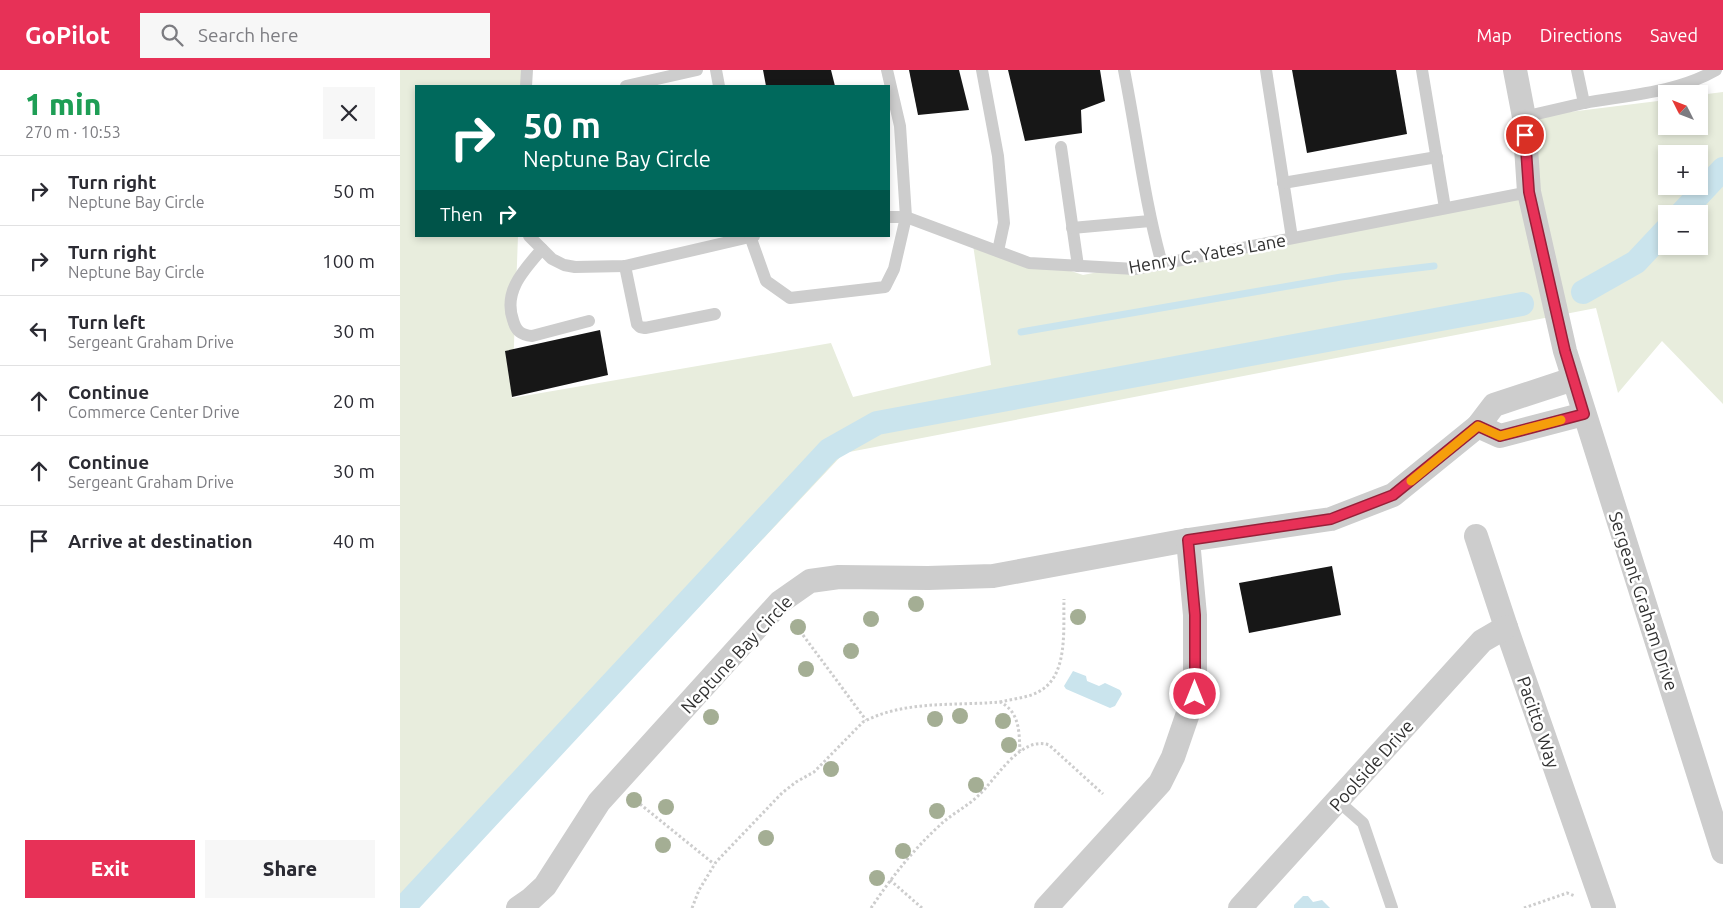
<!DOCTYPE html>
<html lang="en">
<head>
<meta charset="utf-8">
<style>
	body { margin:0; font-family:Ubuntu,sans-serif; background:#f7f7f7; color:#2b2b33; height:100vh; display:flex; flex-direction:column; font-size:19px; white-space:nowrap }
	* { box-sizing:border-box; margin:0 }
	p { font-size:16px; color:#7c7c81 }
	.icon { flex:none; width:28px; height:28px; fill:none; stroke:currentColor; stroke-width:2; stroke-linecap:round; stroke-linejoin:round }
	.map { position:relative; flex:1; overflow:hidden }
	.side { display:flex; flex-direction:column; background:#fff; width:400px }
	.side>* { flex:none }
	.top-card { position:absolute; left:15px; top:15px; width:475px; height:152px; border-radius:0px; box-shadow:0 2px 8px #0003; background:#00695c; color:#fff; overflow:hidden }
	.needle { width:32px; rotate:312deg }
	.fabs { position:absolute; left:1258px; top:15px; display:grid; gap:10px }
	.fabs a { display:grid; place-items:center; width:50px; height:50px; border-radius:0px; background:#fff; box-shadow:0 2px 8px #0003; font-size:25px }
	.pin { position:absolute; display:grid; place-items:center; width:42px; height:42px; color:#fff; margin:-21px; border:2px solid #fff; border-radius:50%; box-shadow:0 1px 5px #0007 }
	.me { position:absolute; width:55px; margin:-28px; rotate:0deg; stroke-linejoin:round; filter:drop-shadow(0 0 4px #0008) }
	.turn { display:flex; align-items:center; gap:18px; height:105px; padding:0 25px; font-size:22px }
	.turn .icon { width:65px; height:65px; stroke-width:2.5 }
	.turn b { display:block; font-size:35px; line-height:42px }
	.then { display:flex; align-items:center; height:48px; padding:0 25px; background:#0003; gap:10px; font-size:19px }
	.round { display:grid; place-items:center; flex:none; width:52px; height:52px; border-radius:0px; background:#f7f7f7 }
	.head { display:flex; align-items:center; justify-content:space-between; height:85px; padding:0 25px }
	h1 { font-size:30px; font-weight:800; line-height:38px; color:#1e9e55 }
	.action { display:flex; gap:10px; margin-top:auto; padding:10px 25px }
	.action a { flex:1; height:58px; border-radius:0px; background:#e73157; color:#fff; font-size:20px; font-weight:800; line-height:58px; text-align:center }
	.action a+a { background:#f7f7f7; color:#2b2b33 }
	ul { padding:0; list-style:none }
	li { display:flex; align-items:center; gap:15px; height:70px; padding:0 25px; border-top:1px solid #e1e1e2 }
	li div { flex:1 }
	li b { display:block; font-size:19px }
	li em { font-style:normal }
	header { display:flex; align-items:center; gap:30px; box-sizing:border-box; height:70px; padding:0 25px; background:#e73157; color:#fff }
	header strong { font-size:24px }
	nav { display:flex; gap:28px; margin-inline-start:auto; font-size:18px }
	.search { width:350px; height:45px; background:#f7f7f7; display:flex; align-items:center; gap:12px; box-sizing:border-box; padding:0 18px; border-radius:0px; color:#7c7c81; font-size:19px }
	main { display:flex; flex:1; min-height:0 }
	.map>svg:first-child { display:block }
	.green { fill:#e8eddd; fill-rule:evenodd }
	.water { fill:#cae4ed }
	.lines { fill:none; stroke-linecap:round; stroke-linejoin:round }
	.stream { stroke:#cae4ed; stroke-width:7 }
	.canal { stroke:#cae4ed; stroke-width:24 }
	.building { fill:#171717 }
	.path { stroke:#cdcdcd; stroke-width:3; stroke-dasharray:2.5 2.5; stroke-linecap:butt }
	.lane { stroke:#cdcdcd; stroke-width:12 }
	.street { stroke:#cdcdcd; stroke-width:24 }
	.tree { fill:#a4ae94 }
	.route-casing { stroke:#962039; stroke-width:12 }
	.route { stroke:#e73157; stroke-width:9 }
	.slow { stroke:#f59e0b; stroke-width:9 }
	.labels { text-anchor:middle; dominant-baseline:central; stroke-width:5; stroke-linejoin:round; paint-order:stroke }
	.street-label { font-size:18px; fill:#303030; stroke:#fff }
</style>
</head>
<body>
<header>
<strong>GoPilot</strong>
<div class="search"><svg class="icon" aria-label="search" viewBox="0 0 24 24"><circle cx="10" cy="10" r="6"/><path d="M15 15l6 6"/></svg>Search here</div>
<nav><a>Map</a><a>Directions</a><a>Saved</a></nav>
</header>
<main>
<section class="side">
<div class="head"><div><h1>1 min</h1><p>270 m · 10:53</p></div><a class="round"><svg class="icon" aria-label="close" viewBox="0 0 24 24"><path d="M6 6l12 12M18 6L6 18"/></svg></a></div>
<ul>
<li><svg class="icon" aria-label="right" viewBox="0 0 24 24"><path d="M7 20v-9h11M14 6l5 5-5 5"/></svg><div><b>Turn right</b><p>Neptune Bay Circle</p></div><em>50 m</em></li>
<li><svg class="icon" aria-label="right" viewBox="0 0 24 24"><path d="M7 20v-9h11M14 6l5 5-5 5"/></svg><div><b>Turn right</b><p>Neptune Bay Circle</p></div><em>100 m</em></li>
<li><svg class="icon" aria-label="left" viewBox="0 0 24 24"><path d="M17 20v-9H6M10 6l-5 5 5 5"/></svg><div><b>Turn left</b><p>Sergeant Graham Drive</p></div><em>30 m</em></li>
<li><svg class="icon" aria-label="ahead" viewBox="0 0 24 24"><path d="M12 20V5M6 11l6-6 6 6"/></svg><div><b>Continue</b><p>Commerce Center Drive</p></div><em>20 m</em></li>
<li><svg class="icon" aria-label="ahead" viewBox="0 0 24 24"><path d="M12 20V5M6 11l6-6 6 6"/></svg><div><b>Continue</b><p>Sergeant Graham Drive</p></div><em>30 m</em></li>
<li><svg class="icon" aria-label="arrive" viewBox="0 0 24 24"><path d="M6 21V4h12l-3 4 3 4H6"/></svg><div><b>Arrive at destination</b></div><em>40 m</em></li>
</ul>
<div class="action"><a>Exit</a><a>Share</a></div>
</section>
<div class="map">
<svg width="1323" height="838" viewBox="0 0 1323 838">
	<rect width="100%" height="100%" fill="#fff"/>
	<path class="green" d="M0,0h125l-1,16h-108v150h102l-6,162 319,-55 22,54 138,-32 -19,-127 111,37 448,-88 6,-71 129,-16v26h33v-31l24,-3v312l-61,-63 -44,52 -22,-85 -752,145 -429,455h-15zM1266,84h33v32h-33zM1266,144h33v32h-33z"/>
	<g class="water">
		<polygon points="673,601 686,606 687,611 699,616 705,613 720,620 722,624 715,636 710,638 666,619 664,616"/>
		<polygon points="903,826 908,826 913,832 922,830 930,838 894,838 894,835"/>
	</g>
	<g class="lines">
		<polyline class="stream" points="621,262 941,207 1034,196"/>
		<g class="canal">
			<polyline points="1281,144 1323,99"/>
			<polyline points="1183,222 1236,192 1266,160"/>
			<polyline points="3,838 429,380 477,353 1122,234"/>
		</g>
	</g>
	<g class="building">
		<polygon points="363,0 431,0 435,16 366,16"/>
		<polygon points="509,0 559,0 569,40 518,45"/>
		<polygon points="608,0 700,0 705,31 681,40 682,63 625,71"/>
		<polygon points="892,0 996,0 1007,64 907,83"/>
		<polygon points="200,260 208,305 112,327 105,281"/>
		<polygon points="932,496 941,545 849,563 839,513"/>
	</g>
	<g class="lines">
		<g class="path">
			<polyline points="400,561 466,650"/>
			<path d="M600,632c12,-3 27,-4 38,-10 31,-15 25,-64 26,-93"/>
			<polyline points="240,734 314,794"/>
			<polyline points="490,810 522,838"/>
			<path d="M292,838l7,-18 17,-28 66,-69 14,-11 18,-10 49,-50c41,-22 92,-16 137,-20 20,10 19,30 20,49"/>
			<path d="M471,838c21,-31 41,-57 68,-82 12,-12 28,-19 40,-31 17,-16 42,-60 70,-50l54,49"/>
			<polyline points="1124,838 1167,823 1175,826"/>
		</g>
		<g class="lane">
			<polyline points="316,0 319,16"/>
			<polyline points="582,0 598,86 604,153 598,181"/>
			<path d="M724,0c13,65 20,130 38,194"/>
			<polyline points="866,0 892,168"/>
			<polyline points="1022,0 1045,138"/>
			<polyline points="126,16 127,0"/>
			<polyline points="226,16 297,0"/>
			<path d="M1184,33c44,-8 92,-10 132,-33"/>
			<polyline points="1124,47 1184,33 1177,0"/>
			<polyline points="661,77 678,196"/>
			<polyline points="883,113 1037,87"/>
			<polyline points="489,147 506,147 629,193 735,199 1129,122"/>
			<polyline points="672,158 750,151"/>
			<polyline points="129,166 152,189 164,195 175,197 225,196 354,166"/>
			<polyline points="350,166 366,211 390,228 485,217 494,199 506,147 500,56 487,0"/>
			<path d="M142,179c-18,21 -39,42 -29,71 3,11 8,15 19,16l57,-15"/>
			<polyline points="225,196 237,254 240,257 245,258 315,244"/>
			<polyline points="938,731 963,753 992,838"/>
		</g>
		<g class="street">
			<polyline points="1115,0 1124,47 1129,122 1165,281 1323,782"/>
			<polyline points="1078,356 1100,366 1184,344"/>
			<polyline points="1076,466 1106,557 1204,838"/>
			<polyline points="118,838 131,829 145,816 199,732 380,532 410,511 439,507 528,508 593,506 788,470 931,449 993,425 1078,356 1094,335 1173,309"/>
			<polyline points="646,838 760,713 773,687 795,623 795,545 788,470"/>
			<polyline points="840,838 1082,571 1106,557"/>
		</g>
	</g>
	<g class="tree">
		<circle cx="516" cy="534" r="8"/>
		<circle cx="678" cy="547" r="8"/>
		<circle cx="471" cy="549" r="8"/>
		<circle cx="398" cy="557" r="8"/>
		<circle cx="451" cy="581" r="8"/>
		<circle cx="406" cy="599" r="8"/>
		<circle cx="560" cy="646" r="8"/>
		<circle cx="311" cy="647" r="8"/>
		<circle cx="535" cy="649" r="8"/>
		<circle cx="603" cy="651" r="8"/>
		<circle cx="609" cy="675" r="8"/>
		<circle cx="431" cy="699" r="8"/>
		<circle cx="576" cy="715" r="8"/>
		<circle cx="234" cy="730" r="8"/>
		<circle cx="266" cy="737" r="8"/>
		<circle cx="537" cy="741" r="8"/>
		<circle cx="366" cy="768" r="8"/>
		<circle cx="263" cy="775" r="8"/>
		<circle cx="503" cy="781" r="8"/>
		<circle cx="477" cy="808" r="8"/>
	</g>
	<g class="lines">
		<g class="route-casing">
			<polyline id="route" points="795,624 795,545 788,470 931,449 993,425 1078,356 1100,366 1184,344 1165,281 1129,122 1125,65"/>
		</g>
		<use href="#route" class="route"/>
		<polyline class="slow" points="1011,411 1078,356 1100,366 1161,350"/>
	</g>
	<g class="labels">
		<g class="street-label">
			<text transform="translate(807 183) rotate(-10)">Henry C. Yates Lane</text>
			<text transform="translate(1244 531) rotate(72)">Sergeant Graham Drive</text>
			<text transform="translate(336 584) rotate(-47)">Neptune Bay Circle</text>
			<text transform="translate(1139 652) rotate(71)">Pacitto Way</text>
			<text transform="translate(971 695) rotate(-48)">Poolside Drive</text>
		</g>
	</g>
</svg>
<div class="fabs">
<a><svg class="needle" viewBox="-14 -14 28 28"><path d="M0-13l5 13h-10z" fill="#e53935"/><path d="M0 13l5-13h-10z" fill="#7c7c81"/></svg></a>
<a>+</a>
<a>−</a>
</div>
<div class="pin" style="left:1125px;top:65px;background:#d93025"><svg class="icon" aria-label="arrive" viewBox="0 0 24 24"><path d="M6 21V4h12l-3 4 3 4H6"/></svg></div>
<svg class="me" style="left:795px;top:624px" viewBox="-20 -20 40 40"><circle r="17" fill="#e73157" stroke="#fff" stroke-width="3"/><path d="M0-11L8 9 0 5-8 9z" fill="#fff"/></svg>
<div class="top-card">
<div class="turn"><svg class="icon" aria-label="right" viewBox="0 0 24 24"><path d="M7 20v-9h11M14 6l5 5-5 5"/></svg><div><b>50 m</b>Neptune Bay Circle</div></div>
<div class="then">Then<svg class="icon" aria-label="right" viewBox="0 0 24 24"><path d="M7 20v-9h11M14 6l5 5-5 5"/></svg></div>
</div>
</div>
</main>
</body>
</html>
